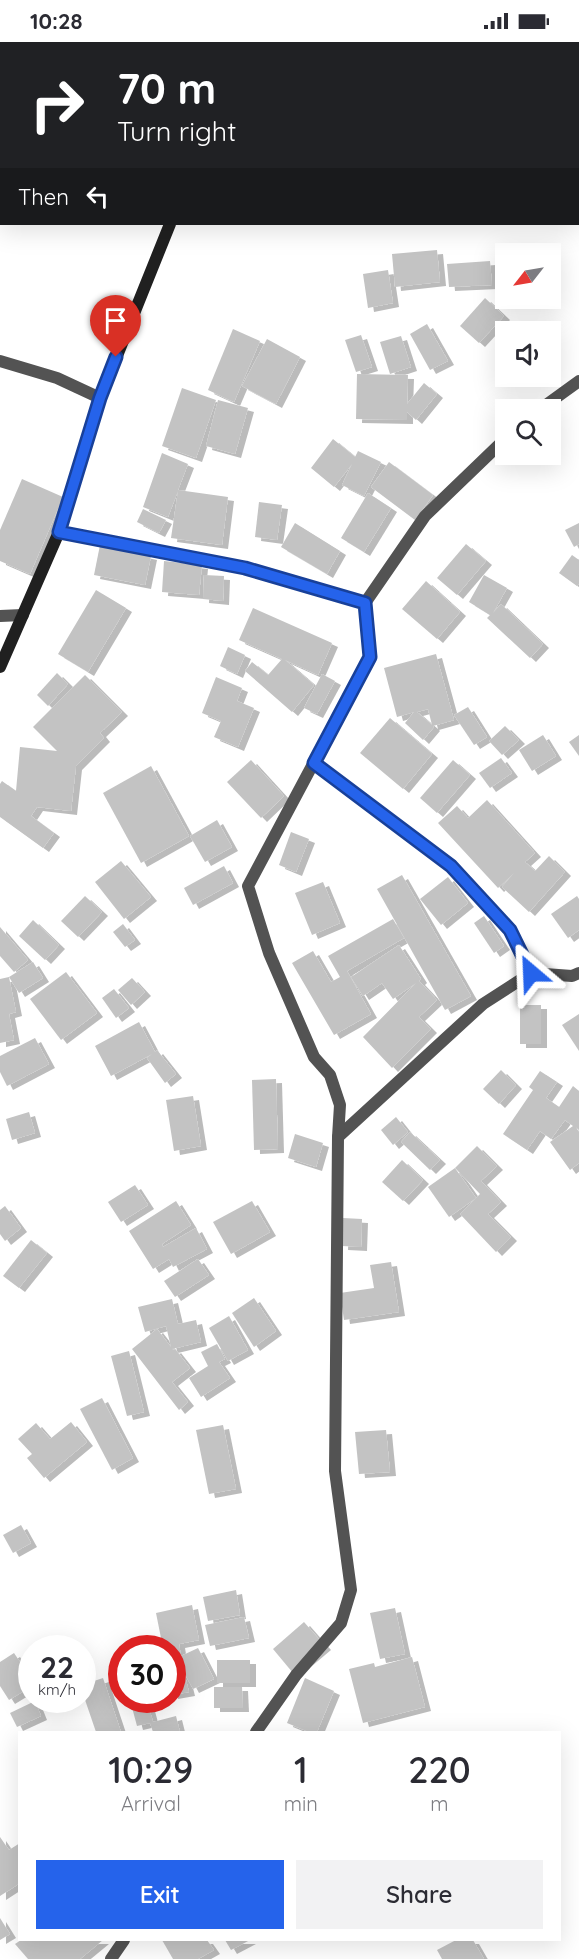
<!DOCTYPE html>
<html lang="en">
<head>
<meta charset="utf-8">
<style>
	body { margin:0; font-family:Quicksand,sans-serif; background:#f2f2f3; color:#2b2b33; height:100vh; display:flex; flex-direction:column; font-size:22px; white-space:nowrap }
	* { box-sizing:border-box; margin:0 }
	p { font-size:20px; color:#7c7c81 }
	.icon { flex:none; width:33px; height:33px; fill:none; stroke:currentColor; stroke-width:2; stroke-linecap:round; stroke-linejoin:round }
	.map { position:relative; flex:1; overflow:hidden }
	.details { position:absolute; left:18px; top:1689px; width:543px; height:210px; display:flex; flex-direction:column; background:#fff; border-radius:0px; box-shadow:0 6px 24px #0002 }
	.details>* { flex:none }
	.top-card { position:absolute; left:0px; top:0px; width:579px; height:183px; box-shadow:0 6px 24px #0002; background:#202124; color:#fff; overflow:hidden }
	.needle { width:39px; rotate:239deg }
	.fabs { position:absolute; left:495px; top:201px; display:grid; gap:12px }
	.fabs a { display:grid; place-items:center; width:66px; height:66px; border-radius:0px; background:#fff; box-shadow:0 6px 24px #0002; font-size:30px }
	.speed { position:absolute; left:18px; top:1593px; display:flex; gap:12px; font-size:30px; font-weight:700; text-align:center }
	.speed>* { display:grid; place-content:center; width:78px; height:78px; border-radius:50%; background:#fff; box-shadow:0 6px 24px #0002; line-height:1 }
	.speed small { font-size:15px; font-weight:400 }
	.speed .limit { border:9px solid #d22; background:#fff; color:#111 }
	.pin { position:absolute; display:grid; place-items:center; width:51px; height:51px; color:#fff; margin:-62px -26px; border-radius:50% 50% 50% 0; rotate:-45deg; box-shadow:0 0 6px #0007 }
	.pin .icon { rotate:45deg }
	.me { position:absolute; width:66px; margin:-33px; rotate:334deg; stroke-linejoin:round; filter:drop-shadow(0 0 4px #0008) }
	.turn { display:flex; align-items:center; gap:21px; height:126px; padding:0 18px; font-size:27px }
	.turn .icon { width:78px; height:78px; stroke-width:2.5 }
	.turn b { display:block; font-size:42px; line-height:51px }
	.then { display:flex; align-items:center; height:57px; padding:0 18px; background:#0003; gap:12px; font-size:22px }
	.eta { display:flex; justify-content:space-evenly; align-items:center; height:102px; text-align:center }
	.eta b { font-size:36px; font-weight:600; line-height:42px }
	.primary-button { display:flex; gap:12px; margin-top:auto; padding:12px 18px }
	.primary-button a { flex:1; height:69px; border-radius:0px; background:#2563eb; color:#fff; font-size:24px; font-weight:600; line-height:69px; text-align:center }
	.primary-button a+a { background:#f2f2f3; color:#2b2b33 }
	.status { display:flex; justify-content:space-between; align-items:center; height:42px; padding:0 30px; background:#fff; direction:ltr }
	.status svg { height:16px; fill:currentColor }
	.map>svg:first-child { display:block }
	.building { fill:#c3c3c3; fill-rule:evenodd; filter:url(#shadow) }
	.lines { fill:none; stroke-linecap:round; stroke-linejoin:round }
	.street { stroke:#535353; stroke-width:12 }
	.secondary { stroke:#202020; stroke-width:12 }
	.route-casing { stroke:#184099; stroke-width:15 }
	.route { stroke:#2563eb; stroke-width:10 }
</style>
</head>
<body>
<div class="status"><b>10:28</b><svg viewBox="0 0 49 12"><path d="M0 12V9h3v3zM5 12V6h3v6zM10 12V3h3v9zM15 12V0h3v12zM26 1h20v11H26zM47 4h2v5h-2z"/></svg></div>
<div class="map">
<svg width="579" height="1917" viewBox="0 0 579 1917">
	<defs>
		<filter id="shadow"><feDropShadow dx="6" dy="4" stdDeviation="0" flood-color="#0004"/></filter>
	</defs>
	<rect width="100%" height="100%" fill="#fff"/>
	<g class="building">
		<polygon points="437,208 440,240 395,245 392,212"/>
		<polygon points="490,219 492,243 449,245 447,222"/>
		<polygon points="388,228 393,261 368,266 363,232"/>
		<polygon points="485,256 504,274 479,301 460,284"/>
		<polygon points="427,282 448,319 430,328 410,292"/>
		<polygon points="233,287 260,299 234,360 208,348"/>
		<polygon points="361,293 372,325 356,330 345,298"/>
		<polygon points="401,294 411,325 390,332 380,300"/>
		<polygon points="267,297 300,315 276,362 242,344"/>
		<polygon points="357,332 408,333 407,362 424,341 437,352 416,378 407,370 407,378 356,377"/>
		<polygon points="182,346 216,358 196,416 162,404"/>
		<polygon points="218,358 248,366 235,412 206,404"/>
		<polygon points="333,397 355,415 358,409 381,420 364,454 342,443 352,422 334,445 311,426"/>
		<polygon points="162,411 188,422 178,448 228,455 222,503 171,496 178,449 168,475 143,465"/>
		<polygon points="389,420 433,453 415,478 371,445"/>
		<polygon points="22,437 63,455 30,532 0,519 0,488"/>
		<polygon points="368,451 391,466 364,510 341,496"/>
		<polygon points="259,460 282,463 277,498 255,495"/>
		<polygon points="143,467 166,478 159,491 137,480"/>
		<polygon points="295,481 340,509 327,532 281,505"/>
		<polygon points="579,481 579,502 574,505 565,488"/>
		<polygon points="466,502 486,519 457,553 437,536"/>
		<polygon points="100,503 151,514 145,543 94,533"/>
		<polygon points="572,513 579,518 579,542 577,544 559,531"/>
		<polygon points="164,519 202,523 199,553 162,550"/>
		<polygon points="204,533 224,534 223,559 203,557"/>
		<polygon points="484,533 507,546 493,571 501,562 543,602 530,616 487,576 490,573 469,560"/>
		<polygon points="426,539 460,570 437,597 402,567"/>
		<polygon points="96,548 126,566 88,630 58,612"/>
		<polygon points="253,566 332,601 318,633 285,618 314,643 292,670 245,629 252,620 268,633 282,617 239,598"/>
		<polygon points="228,605 245,613 237,632 220,624"/>
		<path d="M436,612l18,66 -21,6 1,1 -11,13 -18,-17 9,-11 -17,5 -13,-49zM428,667l4,16 -15,-13z"/>
		<polygon points="57,631 68,642 48,664 37,653"/>
		<polygon points="322,632 335,639 317,672 304,666"/>
		<polygon points="85,633 122,670 100,691 104,696 76,724 71,769 37,765 31,774 54,791 43,806 0,775 0,742 2,739 16,749 20,705 57,709 33,685"/>
		<polygon points="216,635 242,646 237,659 254,666 238,705 214,695 221,679 202,671"/>
		<polygon points="468,665 487,695 474,703 454,673"/>
		<polygon points="390,676 432,712 403,747 360,711"/>
		<polygon points="505,684 519,698 502,713 489,699"/>
		<polygon points="543,693 556,714 532,729 519,708"/>
		<polygon points="579,693 579,714 569,700"/>
		<polygon points="501,716 512,731 490,746 479,731"/>
		<polygon points="251,718 284,754 261,776 227,740"/>
		<polygon points="453,718 470,733 437,771 420,756"/>
		<polygon points="151,724 189,794 141,821 103,751"/>
		<polygon points="487,758 535,811 525,820 535,829 549,814 565,830 529,870 502,845 514,831 498,846 438,781 457,764 468,776"/>
		<polygon points="217,778 232,805 205,820 190,794"/>
		<polygon points="291,790 309,797 296,830 279,823"/>
		<polygon points="121,819 151,855 124,877 95,840"/>
		<polygon points="224,824 233,841 193,863 184,846"/>
		<polygon points="402,833 471,954 445,968 377,847"/>
		<polygon points="448,835 468,861 441,883 420,857"/>
		<polygon points="323,840 340,881 312,893 295,851"/>
		<polygon points="85,854 102,870 78,895 61,879"/>
		<polygon points="577,854 579,857 579,888 568,896 551,872"/>
		<polygon points="484,874 504,904 494,911 474,881"/>
		<polygon points="393,877 404,896 347,929 371,972 334,993 292,921 313,909 331,940 340,935 328,914"/>
		<polygon points="33,878 59,903 45,918 19,894"/>
		<polygon points="123,882 135,898 125,905 113,890"/>
		<polygon points="0,885 28,918 14,930 0,914"/>
		<polygon points="399,903 421,937 419,939 437,958 419,975 431,987 392,1026 363,995 416,941 393,957 382,941 363,954 351,935"/>
		<polygon points="33,920 43,936 19,951 9,935"/>
		<polygon points="66,930 97,971 61,998 30,957"/>
		<polygon points="9,935 16,970 9,972 14,998 0,1001 0,937"/>
		<polygon points="132,936 145,950 131,963 118,948"/>
		<polygon points="114,947 129,966 116,976 102,956"/>
		<rect x="520" y="963" width="21" height="39"/>
		<polygon points="579,972 579,1009 562,983"/>
		<polygon points="139,980 155,1010 157,1008 176,1032 165,1041 147,1016 152,1012 111,1034 95,1004"/>
		<polygon points="35,996 49,1022 7,1044 0,1030 0,1014"/>
		<polygon points="501,1028 516,1043 499,1062 483,1047"/>
		<polygon points="540,1029 557,1040 546,1056 559,1065 573,1044 579,1049 579,1088 576,1085 579,1090 579,1121 570,1128 550,1100 573,1084 565,1078 551,1097 540,1089 527,1108 503,1092 533,1048 529,1045"/>
		<polygon points="276,1037 278,1107 254,1108 252,1038"/>
		<polygon points="193,1054 201,1104 174,1109 166,1058"/>
		<polygon points="29,1070 35,1091 12,1098 6,1077"/>
		<polygon points="396,1075 408,1090 393,1103 381,1088"/>
		<polygon points="410,1090 440,1118 430,1128 401,1100"/>
		<polygon points="295,1092 323,1101 316,1125 288,1116"/>
		<polygon points="477,1104 497,1124 481,1139 501,1160 488,1172 511,1195 496,1210 460,1172 480,1152 455,1126"/>
		<polygon points="402,1118 423,1138 403,1159 382,1140"/>
		<polygon points="455,1126 476,1156 449,1175 428,1145"/>
		<polygon points="135,1143 148,1163 121,1180 108,1160"/>
		<polygon points="176,1159 191,1183 162,1202 163,1205 196,1186 207,1207 173,1225 169,1217 153,1227 129,1189"/>
		<polygon points="252,1159 270,1190 231,1212 213,1180"/>
		<polygon points="5,1164 21,1186 5,1199 0,1192 0,1168"/>
		<polygon points="343,1176 362,1177 361,1205 342,1204"/>
		<polygon points="31,1198 47,1211 19,1246 3,1234"/>
		<polygon points="198,1217 209,1233 175,1255 164,1239"/>
		<polygon points="391,1220 399,1270 344,1278 340,1251 374,1246 370,1223"/>
		<polygon points="254,1256 276,1289 254,1305 232,1271"/>
		<polygon points="172,1257 178,1282 196,1278 201,1300 172,1307 174,1308 175,1307 190,1326 172,1340 188,1360 179,1368 132,1307 157,1287 171,1305 166,1284 145,1290 138,1265"/>
		<polygon points="229,1274 248,1308 228,1319 209,1286"/>
		<polygon points="217,1302 225,1317 219,1320 230,1336 201,1355 189,1336 208,1324 201,1310"/>
		<polygon points="129,1309 144,1370 127,1374 111,1314"/>
		<polygon points="102,1356 133,1416 112,1428 80,1367"/>
		<polygon points="71,1380 87,1400 44,1436 27,1416 32,1412 18,1397 36,1381 50,1397"/>
		<polygon points="223,1383 236,1447 209,1452 196,1388"/>
		<polygon points="386,1388 390,1430 359,1432 355,1390"/>
		<polygon points="21,1483 31,1501 13,1511 3,1493"/>
		<polygon points="236,1548 240,1573 208,1579 203,1555"/>
		<polygon points="192,1563 199,1598 179,1602 181,1614 198,1606 214,1637 193,1647 184,1630 189,1650 172,1653 172,1606 163,1606 156,1571"/>
		<polygon points="395,1566 405,1612 380,1617 370,1571"/>
		<polygon points="244,1575 249,1596 210,1604 205,1583"/>
		<polygon points="304,1580 325,1604 293,1631 273,1607"/>
		<polygon points="14,1611 32,1638 32,1644 9,1658 0,1644 0,1620"/>
		<polygon points="412,1615 425,1665 363,1681 349,1627 374,1621 375,1625"/>
		<rect x="217" y="1618" width="33" height="23"/>
		<polygon points="103,1636 121,1690 96,1690 82,1649 82,1643"/>
		<polygon points="305,1636 334,1649 317,1690 309,1690 287,1681"/>
		<polygon points="214,1645 242,1645 243,1666 214,1666"/>
		<polygon points="130,1658 147,1658 153,1680 176,1674 180,1690 153,1690 150,1681 137,1684"/>
		<polygon points="35,1659 41,1674 17,1685 10,1671"/>
		<polygon points="0,1795 9,1808 20,1801 20,1841 0,1854"/>
		<polygon points="0,1876 10,1892 0,1898"/>
		<polygon points="21,1898 103,1898 80,1917 28,1917 15,1902"/>
		<polygon points="162,1898 207,1898 214,1908 198,1917 173,1917"/>
		<polygon points="225,1898 250,1898 231,1908"/>
		<polygon points="456,1898 473,1898 484,1917 442,1917 437,1908"/>
	</g>
	<g class="lines">
		<g class="street">
			<polyline points="0,319 57,336 100,356"/>
			<polyline points="539,368 579,339"/>
			<polyline points="59,490 245,526 365,561"/>
			<polyline points="0,574 23,573"/>
			<polyline points="314,721 451,823 510,888 531,931"/>
			<polyline points="338,1095 483,962 531,931 572,934 579,931"/>
			<polyline points="256,1690 296,1633 341,1581 351,1548 335,1429 338,1095 340,1063 330,1033 314,1015 269,911 248,844 370,615 365,561 425,474 506,396"/>
			<polyline points="111,1917 124,1898"/>
		</g>
		<g class="secondary">
			<polyline points="195,2 195,0"/>
			<polyline points="0,625 59,490 100,356 170,182"/>
		</g>
	</g>
	<g class="lines">
		<g class="route-casing">
			<polyline id="route" points="116,315 100,356 59,490 245,526 365,561 370,615 314,721 451,824 510,888 531,931"/>
		</g>
		<use href="#route" class="route"/>
	</g>
</svg>
<div class="fabs">
<a><svg class="needle" viewBox="-14 -14 28 28"><path d="M0-13l5 13h-10z" fill="#e53935"/><path d="M0 13l5-13h-10z" fill="#7c7c81"/></svg></a>
<a><svg class="icon" aria-label="sound" viewBox="0 0 24 24"><path d="M4 9h4l5-4v14l-5-4H4zM17 9q2 3 0 6"/></svg></a>
<a><svg class="icon" aria-label="search" viewBox="0 0 24 24"><circle cx="10" cy="10" r="6"/><path d="M15 15l6 6"/></svg></a>
</div>
<div class="speed"><div>22<small>km/h</small></div><div class="limit">30</div></div>
<div class="pin" style="left:116px;top:315px;background:#d93025"><svg class="icon" aria-label="arrive" viewBox="0 0 24 24"><path d="M6 21V4h12l-3 4 3 4H6"/></svg></div>
<svg class="me" style="left:531px;top:931px" viewBox="-20 -20 40 40"><path d="M0-17L14 15 0 8-14 15z" fill="#2563eb" stroke="#fff" stroke-width="4"/></svg>
<div class="top-card">
<div class="turn"><svg class="icon" aria-label="right" viewBox="0 0 24 24"><path d="M7 20v-9h11M14 6l5 5-5 5"/></svg><div><b>70 m</b>Turn right</div></div>
<div class="then">Then<svg class="icon" aria-label="left" viewBox="0 0 24 24"><path d="M17 20v-9H6M10 6l-5 5 5 5"/></svg></div>
</div>
<section class="details">
<div class="eta">
<div><b>10:29</b><p>Arrival</p></div>
<div><b>1</b><p>min</p></div>
<div><b>220</b><p>m</p></div>
</div>
<div class="primary-button"><a>Exit</a><a>Share</a></div>
</section>
</div>
</body>
</html>
